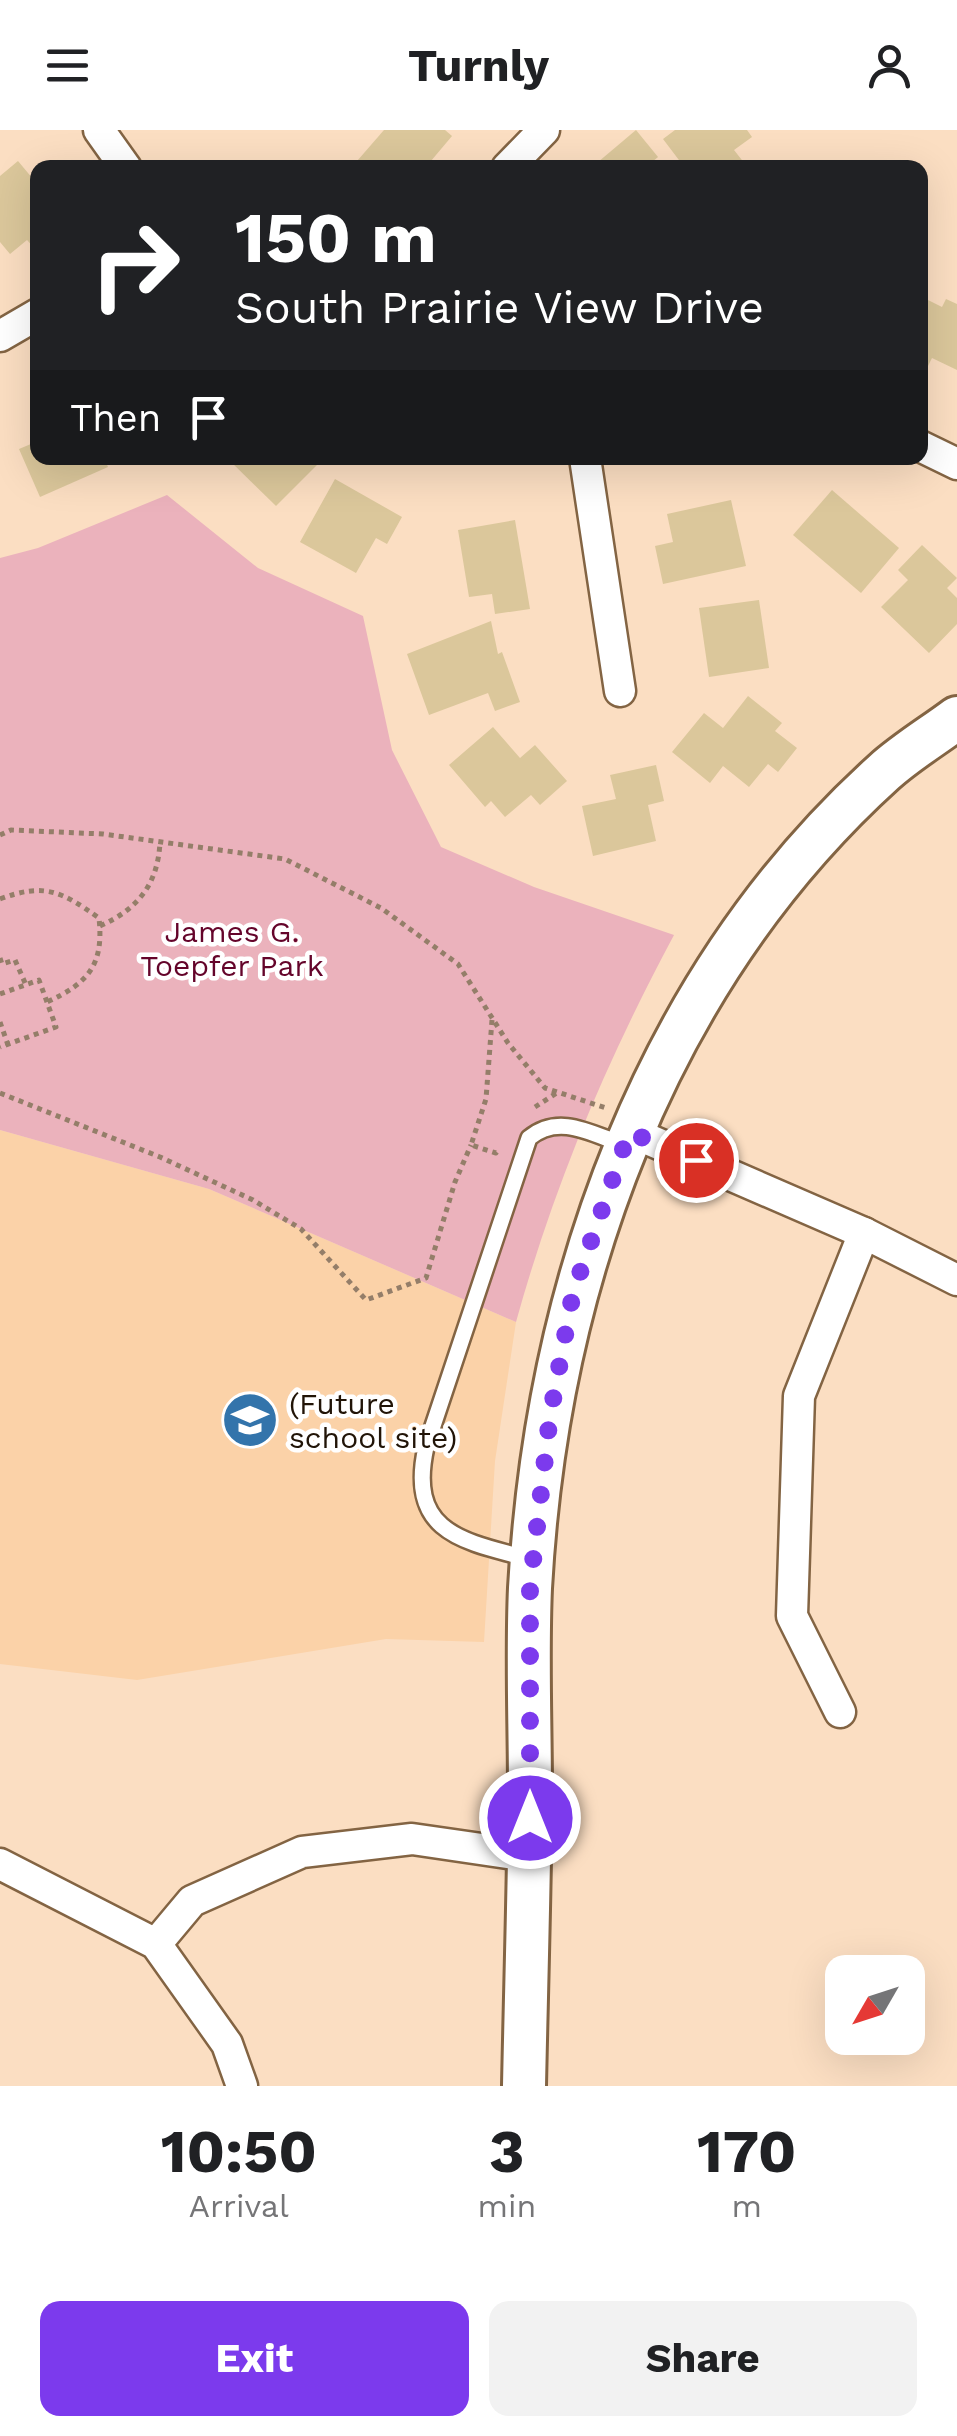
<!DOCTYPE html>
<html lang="en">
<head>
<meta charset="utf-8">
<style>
	body { margin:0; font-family:"Work Sans",sans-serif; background:#f2f2f2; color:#202124; height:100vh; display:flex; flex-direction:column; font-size:38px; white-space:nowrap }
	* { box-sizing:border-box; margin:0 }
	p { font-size:32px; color:#757577 }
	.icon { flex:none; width:55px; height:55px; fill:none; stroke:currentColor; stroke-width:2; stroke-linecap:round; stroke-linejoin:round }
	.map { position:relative; height:1956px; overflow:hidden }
	.drawer { display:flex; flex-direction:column; background:#fff; flex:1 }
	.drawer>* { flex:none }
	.guide { position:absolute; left:30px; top:30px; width:898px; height:305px; border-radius:20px; box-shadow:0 10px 40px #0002; background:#202124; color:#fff; overflow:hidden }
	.needle { width:65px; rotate:231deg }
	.fabs { position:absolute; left:825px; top:1825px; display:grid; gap:20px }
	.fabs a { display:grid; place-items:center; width:100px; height:100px; border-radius:20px; background:#fff; box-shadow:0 10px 40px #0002; font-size:50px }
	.pin { position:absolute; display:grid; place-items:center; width:85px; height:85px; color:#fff; margin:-42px; border:5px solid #fff; border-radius:50%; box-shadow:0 2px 10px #0007 }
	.me { position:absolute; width:110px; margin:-55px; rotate:0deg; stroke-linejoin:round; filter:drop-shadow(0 0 8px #0008) }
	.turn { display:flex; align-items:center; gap:35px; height:210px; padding:0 40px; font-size:45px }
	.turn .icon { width:130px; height:130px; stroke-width:2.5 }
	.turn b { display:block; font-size:70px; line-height:85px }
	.then { display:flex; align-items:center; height:95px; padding:0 40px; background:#0003; gap:20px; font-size:38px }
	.eta { display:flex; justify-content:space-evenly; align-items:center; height:170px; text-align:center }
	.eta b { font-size:60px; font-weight:700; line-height:70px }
	.primary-button { display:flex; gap:20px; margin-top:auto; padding:20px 40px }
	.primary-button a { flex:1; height:115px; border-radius:20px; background:#7c3aed; color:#fff; font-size:40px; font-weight:700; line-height:115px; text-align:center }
	.primary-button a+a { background:#f2f2f2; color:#202124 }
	header { display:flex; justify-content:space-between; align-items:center; height:130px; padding:0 40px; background:#fff; font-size:45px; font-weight:700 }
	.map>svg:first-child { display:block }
	.built { fill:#fbd2a8 }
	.green { fill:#ebb2bc }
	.building { fill:#dbc79b }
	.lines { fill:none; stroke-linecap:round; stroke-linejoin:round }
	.lane-casing { stroke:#836443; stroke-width:20 }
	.street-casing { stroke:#836443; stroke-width:35 }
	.secondary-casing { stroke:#836443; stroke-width:48 }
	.path { stroke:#947e69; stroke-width:5; stroke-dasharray:5 5; stroke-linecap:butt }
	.lane { stroke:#fff; stroke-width:15 }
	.street { stroke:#fff; stroke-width:30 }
	.secondary { stroke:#fff; stroke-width:42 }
	.route { stroke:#7c3aed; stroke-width:18; stroke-dasharray:0 32.4 }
	.labels { text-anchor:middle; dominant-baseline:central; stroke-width:9; stroke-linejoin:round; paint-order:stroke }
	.park-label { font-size:30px; fill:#64042a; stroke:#fff }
	.poi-label { font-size:30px; fill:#211407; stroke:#fff; text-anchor:start }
</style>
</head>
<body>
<header><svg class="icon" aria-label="menu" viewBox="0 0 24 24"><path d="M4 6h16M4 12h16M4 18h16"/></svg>Turnly<svg class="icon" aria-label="person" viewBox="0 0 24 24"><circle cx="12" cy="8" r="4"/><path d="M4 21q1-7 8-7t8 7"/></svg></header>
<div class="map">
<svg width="957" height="1956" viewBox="0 0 957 1956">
	<rect width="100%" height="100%" fill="#fbdec2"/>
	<polygon class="built" points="0,1000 209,1059 516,1192 495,1331 484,1512 386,1509 137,1550 0,1534"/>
	<path class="green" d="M167,365l91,73 105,48 29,134 49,97 93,40 140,48c-67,125 -120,250 -158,387l-307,-133 -209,-59v-572l38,-10z"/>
	<g class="building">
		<polygon points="384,0 445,0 452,6 425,38 351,38"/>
		<polygon points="636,0 658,27 645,38 591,38"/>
		<polygon points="675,0 747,0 752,7 734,20 745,34 685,38 663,9"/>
		<polygon points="18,31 38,55 38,122 27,110 10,124 0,112 0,46"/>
		<polygon points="924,168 942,177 946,169 957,174 957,240 932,228 920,252 920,175"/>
		<polygon points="38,311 38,328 104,328 108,337 40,367 19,319"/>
		<polygon points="227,328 309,328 317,335 276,376"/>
		<polygon points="335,349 402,387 387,414 376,408 356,443 300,412"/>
		<polygon points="832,360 899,418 861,463 793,405"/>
		<polygon points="731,370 746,436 663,454 655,416 673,412 667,384"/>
		<polygon points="515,390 530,479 495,484 492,464 469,467 458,400"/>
		<polygon points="922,415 957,448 947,458 957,468 957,494 929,523 881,477 908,450 898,440"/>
		<polygon points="759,470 769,538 709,547 699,478"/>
		<polygon points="491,491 498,524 502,522 520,572 495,581 488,563 429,585 407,524"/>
		<polygon points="748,566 782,593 775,601 797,618 778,642 768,634 749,657 723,636 710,653 672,622 704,583 723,598"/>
		<polygon points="493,597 520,628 535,615 567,651 540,675 531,665 505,687 491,671 485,677 449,635"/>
		<polygon points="656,635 664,671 648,675 656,711 593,726 582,676 616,669 610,645"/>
	</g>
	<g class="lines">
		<g class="lane-casing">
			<path id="lane" d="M530,1429c-68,-18 -123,-26 -104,-112l103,-309c30,-25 63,-4 95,7"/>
		</g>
		<g class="street-casing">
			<g id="street">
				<polyline points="99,0 126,38"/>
				<polyline points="507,38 544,0"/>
				<polyline points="0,206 38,184"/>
				<polyline points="920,316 957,334"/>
				<polyline points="585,328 620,561"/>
				<polyline points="629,1001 864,1103 957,1150"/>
				<polyline points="840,1582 792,1486 799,1266 864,1103"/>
				<polyline points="0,1734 156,1814 227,1914 242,1956"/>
				<polyline points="156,1814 192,1771 302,1722 412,1709 529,1726"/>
			</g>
		</g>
		<g class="secondary-casing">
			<path id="secondary" d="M524,1956c2,-98 5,-196 6,-294 0,-68 -3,-136 0,-204 17,-304 124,-608 354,-816 22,-20 49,-36 73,-54"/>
		</g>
		<g class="path">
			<polyline points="0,705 11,700 103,704 285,729 381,778 458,834 508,913 545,958 606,978"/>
			<path d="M0,769c45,-17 62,-7 99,19 5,46 -10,65 -52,84"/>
			<path d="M100,796c38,-17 58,-42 60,-84"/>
			<polyline points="0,828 2,834 15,830 26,855"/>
			<polyline points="0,864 39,850 56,897 0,917"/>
			<polyline points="492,890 486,969 471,1015 496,1023 499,1019"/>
			<polyline points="0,892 8,915"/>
			<polyline points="0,963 160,1027 253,1070 301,1099 366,1170 426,1148 455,1052 471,1015"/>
			<polyline points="535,977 558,962"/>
		</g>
		<use href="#lane" class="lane"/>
		<use href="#street" class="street"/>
		<use href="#secondary" class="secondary"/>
	</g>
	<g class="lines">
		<polyline class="route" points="530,1688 530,1457 550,1286 573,1163 629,1002 696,1030"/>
	</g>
	<defs>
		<g id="school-disc" transform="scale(2.875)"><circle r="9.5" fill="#3374ab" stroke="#fff"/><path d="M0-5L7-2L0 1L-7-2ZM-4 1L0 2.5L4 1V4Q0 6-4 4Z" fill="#fff"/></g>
	</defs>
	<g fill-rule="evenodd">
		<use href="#school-disc" x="250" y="1290"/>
	</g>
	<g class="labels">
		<g class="park-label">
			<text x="232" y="801">James G.<tspan x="232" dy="34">Toepfer Park</tspan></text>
		</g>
		<g class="poi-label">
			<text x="289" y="1273">(Future<tspan x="289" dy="34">school site)</tspan></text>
		</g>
	</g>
</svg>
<div class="fabs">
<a><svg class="needle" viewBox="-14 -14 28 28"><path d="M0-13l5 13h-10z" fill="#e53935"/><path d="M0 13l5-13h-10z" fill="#757577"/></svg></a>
</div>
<div class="pin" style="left:696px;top:1030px;background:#d93025"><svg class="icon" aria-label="arrive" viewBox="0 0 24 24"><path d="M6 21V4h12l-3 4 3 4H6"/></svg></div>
<svg class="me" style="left:530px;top:1688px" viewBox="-20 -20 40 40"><circle r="17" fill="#7c3aed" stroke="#fff" stroke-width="3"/><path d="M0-11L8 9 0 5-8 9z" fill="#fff"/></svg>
<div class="guide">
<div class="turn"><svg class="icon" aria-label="right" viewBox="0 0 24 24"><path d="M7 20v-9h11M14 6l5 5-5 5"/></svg><div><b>150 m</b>South Prairie View Drive</div></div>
<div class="then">Then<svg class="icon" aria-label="arrive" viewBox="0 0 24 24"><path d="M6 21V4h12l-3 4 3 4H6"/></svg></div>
</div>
</div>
<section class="drawer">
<div class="eta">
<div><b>10:50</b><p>Arrival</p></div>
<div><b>3</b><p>min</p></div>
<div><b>170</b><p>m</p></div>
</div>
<div class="primary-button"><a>Exit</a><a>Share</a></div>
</section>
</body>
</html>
